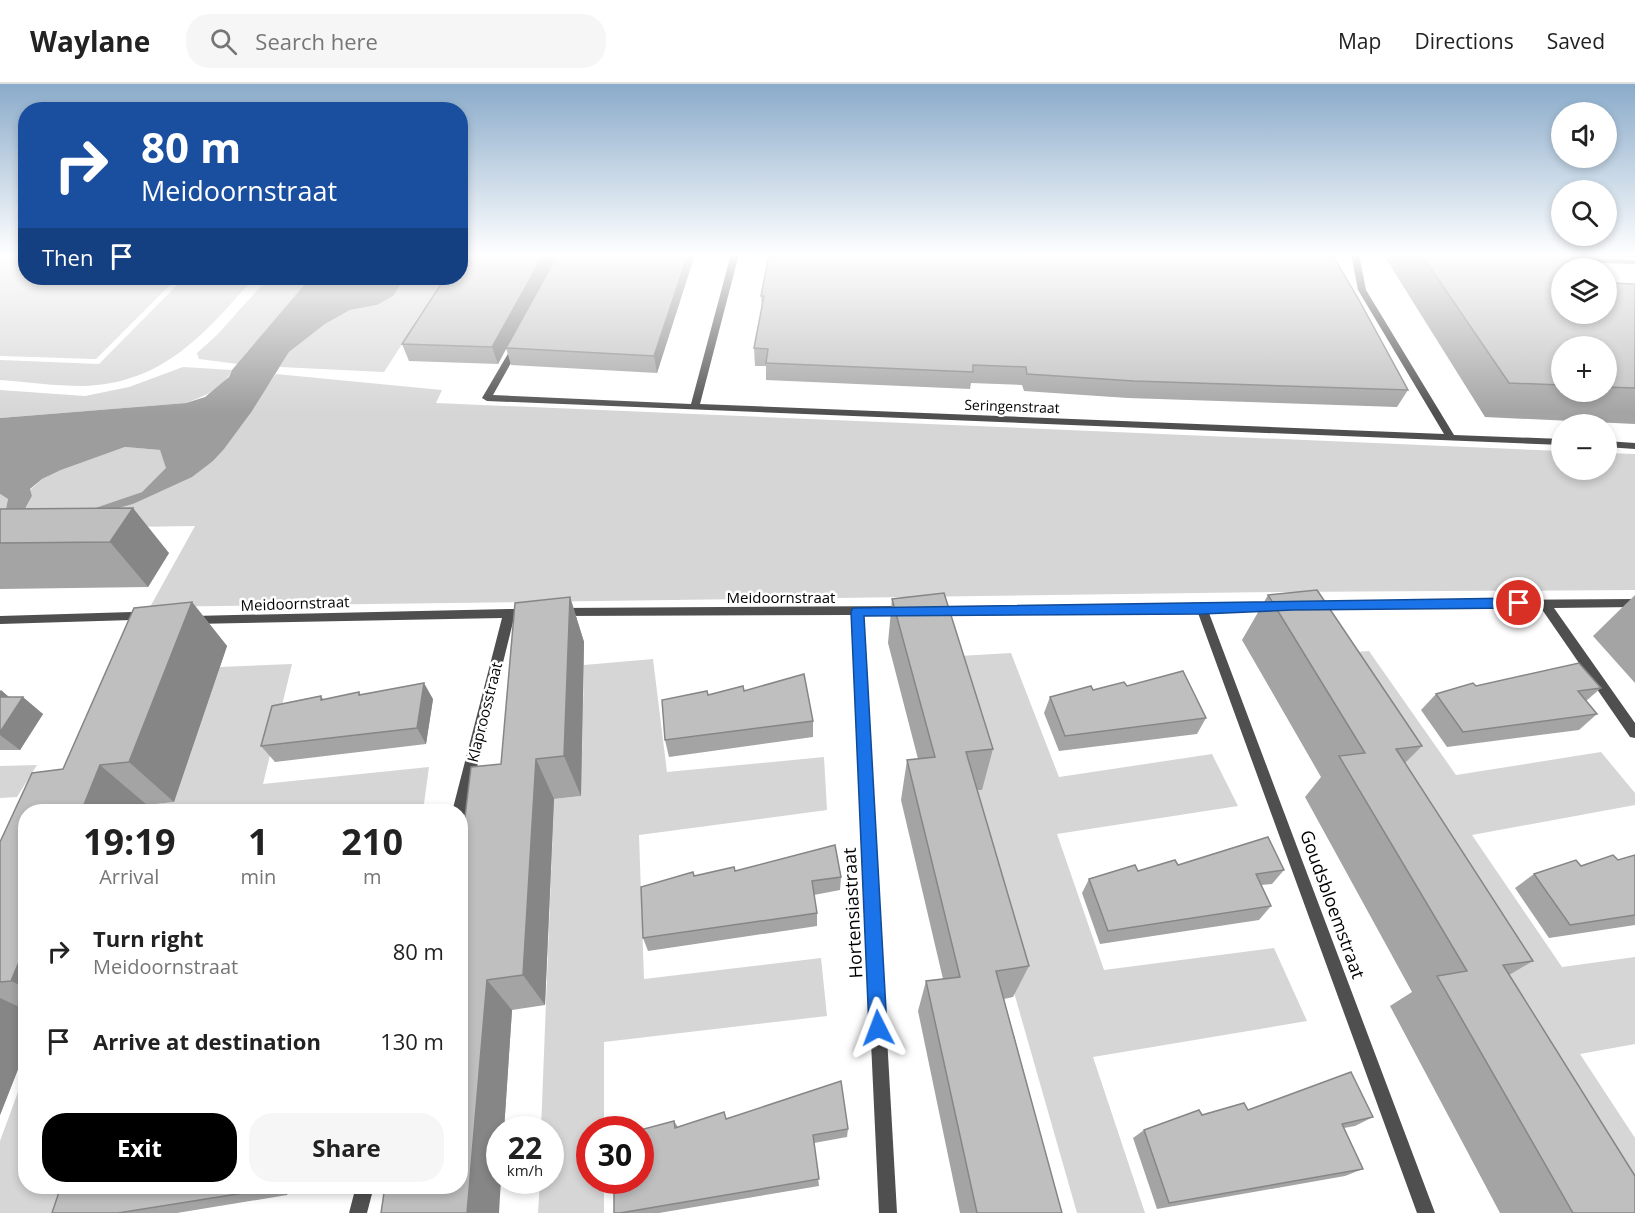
<!DOCTYPE html>
<html lang="en">
<head>
<meta charset="utf-8">
<style>
	body { margin:0; font-family:"Open Sans",sans-serif; background:#f6f6f6; color:#222; height:100vh; display:flex; flex-direction:column; font-size:22px; white-space:nowrap }
	* { box-sizing:border-box; margin:0 }
	p { font-size:20px; color:#767676 }
	.icon { flex:none; width:33px; height:33px; fill:none; stroke:currentColor; stroke-width:2; stroke-linecap:round; stroke-linejoin:round }
	.map { position:relative; flex:1; overflow:hidden }
	.details { position:absolute; left:18px; top:720px; width:450px; height:390px; display:flex; flex-direction:column; background:#fff; border-radius:24px; box-shadow:0 3px 9px #0003 }
	.details>* { flex:none }
	.hud { position:absolute; left:18px; top:18px; width:450px; height:183px; border-radius:24px; box-shadow:0 3px 9px #0003; background:#1a4fa0; color:#fff; overflow:hidden }
	.buttons { position:absolute; left:1551px; top:18px; display:grid; gap:12px }
	.buttons a { display:grid; place-items:center; width:66px; height:66px; border-radius:50%; background:#fff; box-shadow:0 3px 9px #0003; font-size:30px }
	.speed { position:absolute; left:486px; top:1032px; display:flex; gap:12px; font-size:30px; font-weight:700; text-align:center }
	.speed>* { display:grid; place-content:center; width:78px; height:78px; border-radius:50%; background:#fff; box-shadow:0 3px 9px #0003; line-height:1 }
	.speed small { font-size:15px; font-weight:400 }
	.speed .limit { border:9px solid #d22; background:#fff; color:#111 }
	.pin { position:absolute; display:grid; place-items:center; width:51px; height:51px; color:#fff; margin:-26px; border:3px solid #fff; border-radius:50%; box-shadow:0 2px 6px #0007 }
	.me { position:absolute; width:66px; margin:-33px; rotate:357deg; stroke-linejoin:round; filter:drop-shadow(0 0 4px #0008) }
	.turn { display:flex; align-items:center; gap:21px; height:126px; padding:0 24px; font-size:27px }
	.turn .icon { width:78px; height:78px; stroke-width:2.5 }
	.turn b { display:block; font-size:42px; line-height:51px }
	.then { display:flex; align-items:center; height:57px; padding:0 24px; background:#0003; gap:12px; font-size:22px }
	.eta { display:flex; justify-content:space-evenly; align-items:center; height:102px; text-align:center }
	.eta b { font-size:36px; font-weight:700; line-height:42px }
	.button { display:flex; gap:12px; margin-top:auto; padding:12px 24px }
	.button a { flex:1; height:69px; border-radius:24px; background:#000; color:#fff; font-size:24px; font-weight:700; line-height:69px; text-align:center }
	.button a+a { background:#f6f6f6; color:#222 }
	ul { padding:0; list-style:none }
	li { display:flex; align-items:center; gap:18px; height:90px; padding:0 24px }
	li div { flex:1 }
	li b { display:block; font-size:22px }
	li em { font-style:normal }
	header { display:flex; align-items:center; gap:36px; box-sizing:border-box; height:84px; padding:0 30px; background:#fff; border-bottom:2px solid #e0e0e0 }
	header strong { font-size:28px }
	nav { display:flex; gap:33px; margin-inline-start:auto; font-size:21px }
	.search { width:420px; height:54px; background:#f6f6f6; display:flex; align-items:center; gap:15px; box-sizing:border-box; padding:0 21px; border-radius:24px; color:#767676; font-size:22px }
	.map>svg:first-child { display:block }
	.green { fill:#d6d6d6 }
	.water { fill:#9d9d9d; fill-rule:evenodd }
	.lines { fill:none; stroke-linecap:round; stroke-linejoin:round }
	.street { fill:#4f4f4f; fill-rule:evenodd }
	.wall { fill:#a4a4a4; fill-rule:evenodd }
	.shaded-wall { fill:#868686 }
	.building { fill:#bfbfbf; stroke:#868686; stroke-width:1.5 }
	.route { fill:#1a73e8; stroke:#114b97; stroke-width:1.5 }
	.labels { text-anchor:middle; dominant-baseline:central; stroke-width:5; stroke-linejoin:round; paint-order:stroke }
	.far-street-label { font-size:14px; fill:#000; stroke:#fff }
	.street-label { font-size:15px; fill:#000; stroke:#fff }
	.near-street-label { font-size:18px; fill:#000; stroke:#fff }
</style>
</head>
<body>
<header>
<strong>Waylane</strong>
<div class="search"><svg class="icon" aria-label="search" viewBox="0 0 24 24"><circle cx="10" cy="10" r="6"/><path d="M15 15l6 6"/></svg>Search here</div>
<nav><a>Map</a><a>Directions</a><a>Saved</a></nav>
</header>
<div class="map">
<svg width="1635" height="1129" viewBox="0 0 1635 1129">
	<rect width="100%" height="100%" fill="#fff"/>
	<g class="green">
		<polygon points="0,170 25,170 26,194 177,194 96,275 0,272"/>
		<path d="M184,194h70c-49,55 -90,106 -172,108 -27,0 -55,-4 -82,-6v-20l99,4z"/>
		<polygon points="268,194 310,194 238,280 199,275 197,269 217,251"/>
		<polygon points="395,194 445,194 384,288 280,283 289,268 325,240 350,226 377,221 402,198"/>
		<path d="M183,283l49,3c-8,18 -29,27 -46,33l-186,15v-28l85,6 44,-9z"/>
		<polygon points="276,290 442,306 436,319 1561,367 1562,386 1606,386 1607,369 1635,370 1635,506 1281,508 150,523 195,442 0,445 0,410 8,415 3,439 133,420 213,377"/>
		<polygon points="125,363 160,366 167,384 142,408 95,424 24,428 32,412 30,406 42,395 61,386"/>
		<polygon points="1369,567 1456,691 1601,668 1635,709 1635,721 1472,751 1562,883 1635,873 1635,960 1580,970 1635,1054 1635,1129 1303,572"/>
		<polygon points="1011,569 1059,693 1212,670 1238,722 1057,750 1104,886 1274,864 1307,937 1093,973 1145,1129 1077,1129 957,709 982,705 942,573"/>
		<polygon points="653,575 667,688 824,673 827,726 639,751 644,895 821,874 827,932 604,958 604,1045 590,1046 590,1096 604,1097 604,1129 538,1129 540,1097 550,1096 550,1046 541,1045 554,715 581,712 584,581"/>
		<polygon points="292,580 263,700 429,683 423,727 144,728 147,721 174,718 220,583"/>
		<polygon points="37,681 17,713 0,714 0,682"/>
		<polygon points="25,989 26,1102 84,1103 75,1129 0,1129 0,1057"/>
	</g>
	<path class="water" d="M310,194h85l7,4 -9,14 -16,9 -27,5 -25,14 -36,28 -37,59 -28,38 -11,12 -21,16 -59,27 -68,18 -62,1 5,-24 -8,-5v-76l186,-15 19,-6 24,-20 3,-7zM125,363l35,3 6,18 -24,24 -47,16 -71,3 8,-15 -2,-7 12,-10 19,-9z"/>
	<g class="lines">
		<g class="street">
			<polygon points="731,170 739,170 700,320 1444,350 1358,206 1351,170 1359,170 1366,206 1454,351 1562,355 1562,361 487,317 482,314 513,261 517,258 521,261 493,311 691,320"/>
			<polygon points="1574,174 1635,176 1635,180 1577,178 1573,176"/>
			<polygon points="1606,357 1635,359 1635,365 1606,363"/>
			<polygon points="1635,515 1635,523 1554,524 1635,639 1635,654 1630,653 1541,524 1311,525 1305,521 1311,517"/>
			<polygon points="1276,518 1282,522 1276,526 1209,529 1435,1129 1417,1129 1198,529 933,530 927,526 933,522 1202,521"/>
			<polygon points="907,522 913,526 907,530 863,531 897,1129 879,1129 851,531 558,532 552,528 558,524"/>
			<polygon points="509,525 529,525 535,529 529,533 514,534 466,728 464,732 460,734 460,728 452,728 502,534 193,540 187,536 193,532"/>
			<polygon points="132,528 149,532 151,535 145,539 132,536 0,540 0,532"/>
			<polygon points="356,1102 374,1102 367,1129 349,1129"/>
		</g>
	</g>
	<g class="wall">
		<polygon points="558,170 695,170 657,289 511,281 506,264 498,280 409,277 402,260"/>
		<path d="M1383,170h252v4l-48,-2 25,27 23,1v140l-150,-7zM1562,262h44v46h-44z"/>
		<polygon points="761,212 1408,306 1397,323 1128,314 1024,307 1022,301 971,299 970,305 766,296 766,282 755,282 754,264 762,225"/>
		<polygon points="0,425 169,469 148,503 0,505"/>
		<polygon points="1268,511 1422,662 1405,679 1533,877 1509,891 1635,1129 1500,1129 1390,922 1412,908 1305,713 1321,693 1242,556"/>
		<polygon points="1635,511 1635,599 1593,552"/>
		<polygon points="570,513 584,558 581,712 554,715 545,921 512,926 504,1046 500,1046 460,1102 501,680"/>
		<polygon points="892,515 993,665 982,706 977,706 1029,882 1013,913 1004,915 1062,1129 960,1129 918,927 926,897 943,895 901,716 907,676 918,675 888,559"/>
		<polygon points="192,518 227,562 174,718 147,721 144,728 26,728 26,965 0,1031 0,758 32,689 63,685 134,524"/>
		<polygon points="1127,602 1206,634 1197,650 1059,667 1044,629 1050,613"/>
		<polygon points="1476,602 1601,604 1586,617 1597,630 1579,646 1447,663 1421,626 1436,610"/>
		<polygon points="0,606 9,613 43,630 20,666 0,666"/>
		<polygon points="744,607 813,637 813,653 669,673 665,656 708,611"/>
		<polygon points="359,608 361,611 433,615 426,660 275,678 261,662 321,612 324,616"/>
		<polygon points="1635,771 1635,841 1549,854 1515,804 1534,790 1618,776"/>
		<polygon points="1178,781 1284,786 1272,800 1261,801 1271,822 1259,836 1100,860 1082,809 1089,795"/>
		<polygon points="735,787 841,793 840,806 814,811 817,829 817,842 648,867 643,854 694,792"/>
		<polygon points="1248,1026 1373,1033 1355,1042 1344,1044 1363,1085 1345,1092 1157,1125 1133,1054 1144,1046 1202,1031"/>
		<polygon points="727,1035 848,1045 847,1053 814,1059 819,1102 659,1129 614,1129 674,1037 678,1043"/>
		<polygon points="289,1102 287,1111 177,1129 52,1129"/>
	</g>
	<g class="shaded-wall">
		<polygon points="544,170 557,170 498,280 492,263"/>
		<polygon points="688,170 695,170 657,289 654,272"/>
		<polygon points="133,424 169,469 148,503 110,458"/>
		<polygon points="570,513 584,558 581,712 564,672"/>
		<polygon points="192,518 227,562 174,718 129,678"/>
		<polygon points="424,599 433,615 426,660 417,644"/>
		<polygon points="1,606 18,621 23,613 43,630 20,666 0,651 0,608"/>
		<polygon points="536,675 554,715 545,921 523,891"/>
		<polygon points="100,681 147,721 144,728 81,728"/>
		<polygon points="26,861 26,904 11,897"/>
		<polygon points="487,896 512,926 504,1046 500,1046 500,1096 501,1096 499,1129 467,1129"/>
		<polygon points="0,914 26,926 26,965 0,1031"/>
		<polygon points="270,1102 289,1102 287,1111 269,1105"/>
	</g>
	<g class="building">
		<polygon points="460,170 544,170 492,263 402,260 445,194 460,194"/>
		<polygon points="558,170 688,170 654,272 506,264"/>
		<polygon points="769,170 1332,170 1359,216 1408,306 1134,297 1027,290 1026,283 973,281 973,288 766,279 768,265 754,264 764,212 761,212"/>
		<polygon points="1421,170 1586,170 1599,184 1562,184 1562,230 1606,230 1606,193 1612,199 1635,200 1635,304 1606,303 1606,262 1562,262 1562,301 1509,299"/>
		<polygon points="133,424 110,458 0,459 0,425"/>
		<polygon points="1317,506 1422,662 1396,665 1533,877 1503,881 1635,1092 1635,1129 1573,1129 1437,892 1467,887 1339,672 1365,669 1268,511"/>
		<polygon points="944,509 993,665 966,668 1029,882 996,887 1062,1129 977,1129 926,897 960,893 907,676 935,673 892,515"/>
		<polygon points="570,513 564,672 536,675 523,891 487,896 467,1129 381,1129 385,1102 460,1102 460,775 471,683 501,680 515,519"/>
		<polygon points="192,518 129,678 100,681 81,728 26,728 26,861 11,897 0,898 0,758 32,689 63,685 134,524"/>
		<polygon points="1579,579 1601,604 1578,607 1597,630 1463,648 1436,610 1473,599 1476,602"/>
		<polygon points="1183,587 1206,634 1065,652 1050,613 1091,602 1093,606 1124,598 1127,602"/>
		<polygon points="804,590 813,637 665,656 662,616 707,607 708,611 743,602 744,607"/>
		<polygon points="424,599 417,644 261,662 272,622 321,612 321,616 359,608 359,611"/>
		<polygon points="0,613 23,613 0,648"/>
		<polygon points="1268,753 1284,786 1256,790 1271,822 1108,847 1089,795 1135,781 1138,787 1175,776 1178,781"/>
		<polygon points="835,761 841,793 812,797 817,829 643,854 641,803 693,788 694,792 734,783 735,787"/>
		<polygon points="1613,771 1618,776 1635,771 1635,831 1570,841 1534,790 1576,776 1581,782"/>
		<polygon points="1351,988 1373,1033 1342,1040 1363,1085 1169,1119 1144,1046 1199,1026 1202,1031 1244,1019 1248,1026"/>
		<polygon points="841,997 848,1045 813,1051 819,1095 620,1129 614,1129 614,1096 640,1096 640,1046 674,1037 675,1044 724,1028 726,1035"/>
		<polygon points="61,1102 270,1102 269,1105 118,1129 52,1129"/>
	</g>
	<linearGradient id="sky" x2="0" y2="1"><stop stop-color="#8aabca"/><stop offset="0.52" stop-color="#fff"/><stop offset="1" stop-color="#fff" stop-opacity="0"/></linearGradient>
	<rect width="1635" height="329" fill="url(#sky)"/>
	<polygon class="route" points="1519,514 1525,519 1519,524 1292,526 1202,530 864,532 887,944 884,951 878,953 871,951 869,944 851,528 853,524"/>
	<g class="labels">
		<g class="far-street-label">
			<text transform="translate(1012 322) rotate(2)">Seringenstraat</text>
		</g>
		<g class="street-label">
			<text x="781" y="513">Meidoornstraat</text>
			<text transform="translate(295 519) rotate(-2)">Meidoornstraat</text>
			<text transform="translate(484 628) rotate(-76)">Klaproosstraat</text>
		</g>
		<g class="near-street-label">
			<text transform="translate(1333 820) rotate(70)">Goudsbloemstraat</text>
			<text transform="translate(852 829) rotate(-93)">Hortensiastraat</text>
		</g>
	</g>
</svg>
<div class="buttons">
<a><svg class="icon" aria-label="sound" viewBox="0 0 24 24"><path d="M4 9h4l5-4v14l-5-4H4zM17 9q2 3 0 6"/></svg></a>
<a><svg class="icon" aria-label="search" viewBox="0 0 24 24"><circle cx="10" cy="10" r="6"/><path d="M15 15l6 6"/></svg></a>
<a><svg class="icon" aria-label="layers" viewBox="0 0 24 24"><path d="M12 4l9 5-9 5-9-5zM3 14l9 5 9-5"/></svg></a>
<a>+</a>
<a>−</a>
</div>
<div class="speed"><div>22<small>km/h</small></div><div class="limit">30</div></div>
<div class="pin" style="left:1519px;top:519px;background:#d93025"><svg class="icon" aria-label="arrive" viewBox="0 0 24 24"><path d="M6 21V4h12l-3 4 3 4H6"/></svg></div>
<svg class="me" style="left:878px;top:944px" viewBox="-20 -20 40 40"><path d="M0-17L14 15 0 8-14 15z" fill="#1a73e8" stroke="#fff" stroke-width="4"/></svg>
<div class="hud">
<div class="turn"><svg class="icon" aria-label="right" viewBox="0 0 24 24"><path d="M7 20v-9h11M14 6l5 5-5 5"/></svg><div><b>80 m</b>Meidoornstraat</div></div>
<div class="then">Then<svg class="icon" aria-label="arrive" viewBox="0 0 24 24"><path d="M6 21V4h12l-3 4 3 4H6"/></svg></div>
</div>
<section class="details">
<div class="eta">
<div><b>19:19</b><p>Arrival</p></div>
<div><b>1</b><p>min</p></div>
<div><b>210</b><p>m</p></div>
</div>
<ul>
<li><svg class="icon" aria-label="right" viewBox="0 0 24 24"><path d="M7 20v-9h11M14 6l5 5-5 5"/></svg><div><b>Turn right</b><p>Meidoornstraat</p></div><em>80 m</em></li>
<li><svg class="icon" aria-label="arrive" viewBox="0 0 24 24"><path d="M6 21V4h12l-3 4 3 4H6"/></svg><div><b>Arrive at destination</b></div><em>130 m</em></li>
</ul>
<div class="button"><a>Exit</a><a>Share</a></div>
</section>
</div>
</body>
</html>
